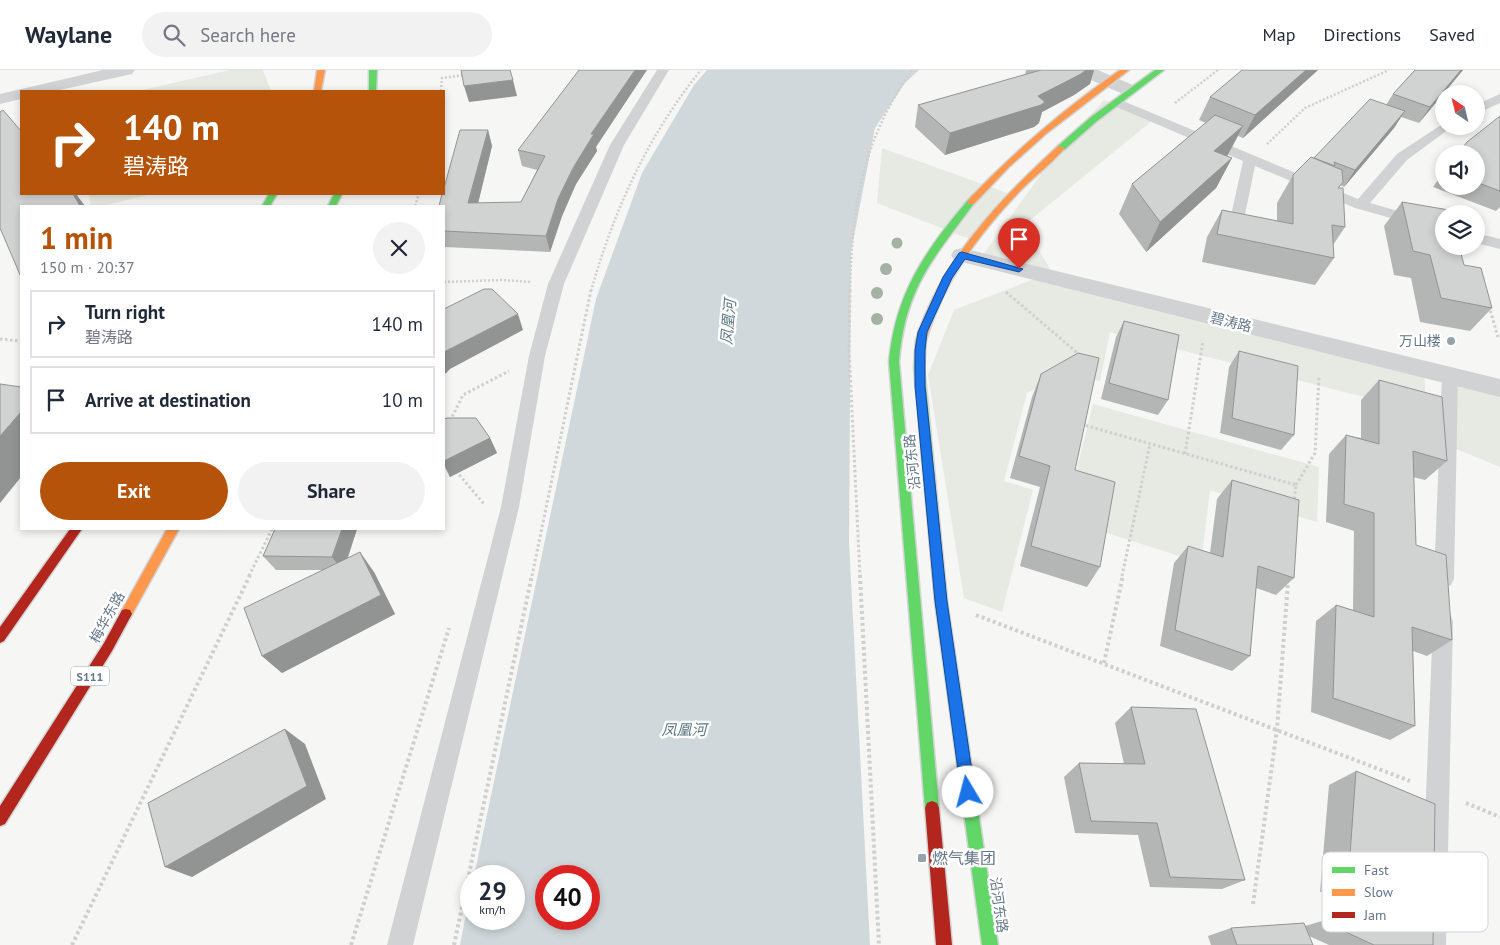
<!DOCTYPE html>
<html lang="en">
<head>
<meta charset="utf-8">
<style>
	body { margin:0; font-family:"PT Sans","Noto Sans SC",sans-serif; background:#f2f2f3; color:#1f2937; height:100vh; display:flex; flex-direction:column; font-size:19px; white-space:nowrap }
	* { box-sizing:border-box; margin:0 }
	p { font-size:16px; color:#747a83 }
	.icon { flex:none; width:28px; height:28px; fill:none; stroke:currentColor; stroke-width:2; stroke-linecap:round; stroke-linejoin:round }
	.map { position:relative; flex:1; overflow:hidden }
	.details { position:absolute; left:20px; top:135px; width:425px; height:325px; display:flex; flex-direction:column; background:#fff; border-radius:0px; box-shadow:0 2px 8px #0003 }
	.details>* { flex:none }
	.banner { position:absolute; left:20px; top:20px; width:425px; height:105px; border-radius:0px; box-shadow:0 2px 8px #0003; background:#b45309; color:#fff; overflow:hidden }
	.needle { width:32px; rotate:325deg }
	.controls { position:absolute; left:1435px; top:15px; display:grid; gap:10px }
	.controls a { display:grid; place-items:center; width:50px; height:50px; border-radius:50%; background:#fff; box-shadow:0 2px 8px #0003; font-size:25px }
	.speed { position:absolute; left:460px; top:795px; display:flex; gap:10px; font-size:25px; font-weight:700; text-align:center }
	.speed>* { display:grid; place-content:center; width:65px; height:65px; border-radius:50%; background:#fff; box-shadow:0 2px 8px #0003; line-height:1 }
	.speed small { font-size:12px; font-weight:400 }
	.speed .limit { border:8px solid #d22; background:#fff; color:#111 }
	.pin { position:absolute; display:grid; place-items:center; width:42px; height:42px; color:#fff; margin:-51px -21px; border-radius:50% 50% 50% 0; rotate:-45deg; box-shadow:0 0 5px #0007 }
	.pin .icon { rotate:45deg }
	.me { position:absolute; width:55px; margin:-28px; rotate:352deg; stroke-linejoin:round; filter:drop-shadow(0 0 4px #0008) }
	.turn { display:flex; align-items:center; gap:18px; height:105px; padding:0 20px; font-size:22px }
	.turn .icon { width:65px; height:65px; stroke-width:2.5 }
	.turn b { display:block; font-size:35px; line-height:42px }
	.round { display:grid; place-items:center; flex:none; width:52px; height:52px; border-radius:26px; background:#f2f2f3 }
	.summary { display:flex; align-items:center; justify-content:space-between; height:85px; padding:0 20px }
	h1 { font-size:30px; font-weight:700; line-height:38px; color:#b45309 }
	.button { display:flex; gap:10px; margin-top:auto; padding:10px 20px }
	.button a { flex:1; height:58px; border-radius:30px; background:#b45309; color:#fff; font-size:20px; font-weight:700; line-height:58px; text-align:center }
	.button a+a { background:#f2f2f3; color:#1f2937 }
	ul { padding:0; list-style:none }
	li { display:flex; align-items:center; gap:15px; height:68px; margin:0 10px 8px; padding:0 10px; border:2px solid #e0e1e3; border-radius:0px }
	li div { flex:1 }
	li b { display:block; font-size:19px }
	li em { font-style:normal }
	header { display:flex; align-items:center; gap:30px; box-sizing:border-box; height:70px; padding:0 25px; background:#fff; border-bottom:1px solid #e0e1e3 }
	header strong { font-size:24px }
	nav { display:flex; gap:28px; margin-inline-start:auto; font-size:18px }
	.search { width:350px; height:45px; background:#f2f2f3; display:flex; align-items:center; gap:12px; box-sizing:border-box; padding:0 18px; border-radius:28px; color:#747a83; font-size:19px }
	.map>svg:first-child { display:block }
	.green { fill:#e6eae2 }
	.water { fill:#d0d8db; fill-rule:evenodd }
	.lines { fill:none; stroke-linecap:round; stroke-linejoin:round }
	.fast-casing { stroke:#d2d4d5; stroke-width:3 }
	.slow-casing { stroke:#d2d4d5; stroke-width:3 }
	.jam-casing { stroke:#d2d4d5; stroke-width:3 }
	.path-far2 { stroke:#cfcfcf; stroke-width:2.5; stroke-dasharray:2 2; stroke-linecap:butt }
	.path-far1 { stroke:#cfcfcf; stroke-width:3; stroke-dasharray:2.5 2.5; stroke-linecap:butt }
	.path { stroke:#cfcfcf; stroke-width:4; stroke-dasharray:3 3; stroke-linecap:butt }
	.lane { fill:#d1d2d3; fill-rule:evenodd }
	.street { fill:#d1d2d3; fill-rule:evenodd }
	.fast { fill:#63d668; fill-rule:evenodd }
	.slow { fill:#ff974d; fill-rule:evenodd }
	.jam { fill:#b3261e; fill-rule:evenodd }
	.tree { fill:#a5b1a2 }
	.wall { fill:#b4b5b5 }
	.shaded-wall { fill:#929494 }
	.building { fill:#d1d3d3; stroke:#929494 }
	.route { fill:#1a73e8; stroke:#114b97 }
	.poi-dot { fill:#96a3ae; stroke:#fff; stroke-width:2 }
	.labels { text-anchor:middle; dominant-baseline:central; stroke-width:5; stroke-linejoin:round; paint-order:stroke }
	.shield { fill:#fff; stroke:#929fac; stroke-width:1 }
	.shield-label { font-size:12px; font-weight:bold; fill:#637688 }
	.street-label { font-size:14px; fill:#637688; stroke:#fff }
	.poi-label { font-size:14px; fill:#637688; stroke:#fff; text-anchor:end }
	.water-label { font-size:15px; font-style:italic; fill:#5f7983; stroke:#fff }
	.near-poi-label { font-size:16px; fill:#637688; stroke:#fff; text-anchor:start }
	.key { fill:#fff; stroke:#d0d6db; stroke-width:1 }
	.key-label { font-size:14px; fill:#637688 }
</style>
</head>
<body>
<header>
<strong>Waylane</strong>
<div class="search"><svg class="icon" aria-label="search" viewBox="0 0 24 24"><circle cx="10" cy="10" r="6"/><path d="M15 15l6 6"/></svg>Search here</div>
<nav><a>Map</a><a>Directions</a><a>Saved</a></nav>
</header>
<div class="map">
<svg width="1500" height="875" viewBox="0 0 1500 875">
	<rect width="100%" height="100%" fill="#f6f6f4"/>
	<g class="green">
		<polygon points="230,0 263,0 271,21 138,21"/>
		<polygon points="1104,30 1152,51 1024,155 1052,202 983,185 1049,93"/>
		<polygon points="882,78 1010,124 972,170 877,133"/>
		<polygon points="89,124 151,124 103,136 91,136"/>
		<polygon points="1039,207 1424,303 1427,343 1110,262 1100,311 1066,302 1027,323 1004,411 1033,420 1002,542 964,528 928,305 954,240"/>
		<polygon points="1455,310 1500,321 1500,397 1454,378"/>
		<polygon points="1093,334 1319,397 1317,452 1210,420 1201,493 1101,461 1072,418"/>
	</g>
	<path class="water" d="M707,0h212l-14,13 -30,45 -24,124 -2,290 21,403h-410l11,-57v31h43v-43h-40l122,-577 46,-126 52,-88zM546,806h43v43h-43z"/>
	<g class="lines">
		<g class="fast-casing">
			<g id="fast">
				<polygon points="369,0 377,0 376,21 369,21"/>
				<polygon points="1155,0 1164,0 1097,51 1064,80 1058,80 1058,76 1091,47"/>
				<polygon points="269,124 277,124 270,136 262,136"/>
				<polygon points="334,124 342,124 336,136 328,136"/>
				<path d="M971,129l4,3c-42,57 -70,86 -76,160l40,446 -2,5 -5,2 -5,-2 -2,-5 -36,-446c6,-68 36,-111 79,-162z"/>
				<polygon points="921,267 926,270 924,297 947,531 998,875 982,875 935,531 914,297 916,270"/>
			</g>
		</g>
		<g class="slow-casing">
			<g id="slow">
				<polygon points="317,0 325,0 321,21 314,21"/>
				<path d="M1120,0h9l-82,63 -38,34 -35,37h-6v-4c47,-49 97,-92 152,-130z"/>
				<path d="M1058,76l7,2c-13,15 -30,28 -44,42 -43,45 -77,90 -95,150l-2,2h-6l-2,-2c25,-79 82,-139 142,-194z"/>
				<polygon points="167,459 179,459 130,548 126,549 122,548 120,544 122,540"/>
			</g>
		</g>
		<g class="jam-casing">
			<g id="jam">
				<polygon points="70,459 82,459 4,571 0,573 0,557"/>
				<polygon points="126,539 130,540 132,544 112,581 5,754 0,756 0,736 104,573 122,540"/>
				<polygon points="932,731 937,733 939,738 952,875 936,875 925,738 927,733"/>
			</g>
		</g>
		<g class="path-far2">
			<polyline points="441,21 442,8 465,5"/>
			<polyline points="1175,33 1218,0"/>
			<polyline points="1267,74 1305,38 1389,0"/>
			<polyline points="415,136 419,124"/>
			<polyline points="444,212 502,210 531,212"/>
			<path d="M591,221c23,-81 57,-156 110,-221"/>
			<path d="M850,221c2,-85 12,-150 62,-221"/>
		</g>
		<g class="path-far1">
			<polyline points="850,220 849,279 860,506"/>
			<polyline points="1006,222 1081,286"/>
			<polyline points="1489,236 1498,267"/>
			<polyline points="0,269 21,271"/>
			<polyline points="450,351 463,325 509,301"/>
			<polyline points="1085,352 1084,355 1296,415 1294,433"/>
			<polyline points="1185,384 1203,271"/>
			<polyline points="456,401 484,434"/>
			<polyline points="1296,415 1315,383 1319,307"/>
			<polyline points="249,506 272,459"/>
			<polyline points="532,506 591,220"/>
			<polyline points="1122,506 1150,374"/>
		</g>
		<g class="path">
			<polyline points="860,505 879,875"/>
			<polyline points="976,545 1410,711"/>
			<polyline points="1104,593 1123,505"/>
			<polyline points="1466,733 1500,747"/>
			<polyline points="1253,834 1277,659 1288,512"/>
			<polyline points="72,875 250,505"/>
			<polyline points="351,875 449,558"/>
			<polyline points="454,875 532,505"/>
		</g>
		<g class="lane">
			<polygon points="657,0 669,0 624,75 564,214 545,286 519,437 413,875 387,875 501,437 529,286 548,214 610,75"/>
			<polygon points="1500,24 1500,33 1476,44 1476,35"/>
			<polygon points="1116,28 1358,129 1397,84 1444,53 1444,56 1451,56 1449,59 1407,90 1370,133 1444,154 1444,163 1355,138 1255,96 1242,159 1235,163 1230,162 1228,159 1243,91 1112,35 1110,32"/>
			<polygon points="1476,163 1500,169 1500,179 1476,173"/>
			<polygon points="1450,300 1456,302 1458,306 1454,509 1451,515 1444,518 1437,515 1434,509 1442,306 1444,302"/>
			<polygon points="1443,542 1450,544 1453,551 1446,875 1420,875 1433,551 1436,544"/>
		</g>
		<g class="street">
			<polygon points="103,0 135,0 132,4 55,21 21,21 21,29 0,34 0,24"/>
			<polygon points="1074,0 1098,0 1135,16 1138,20 1135,24 1123,24 1077,4"/>
			<polygon points="962,178 1500,309 1500,327 954,190 951,185 954,180"/>
		</g>
		<use href="#fast" class="fast"/>
		<use href="#slow" class="slow"/>
		<use href="#jam" class="jam"/>
	</g>
	<g class="tree">
		<circle cx="897" cy="173" r="5.5"/>
		<circle cx="886" cy="199" r="6"/>
		<circle cx="877" cy="223" r="6"/>
		<circle cx="877" cy="249" r="6"/>
	</g>
	<g class="wall">
		<polygon points="1026,0 1094,0 1090,14 1074,25 1042,42 1039,53 1034,57 945,85 915,57 918,35 1025,5"/>
		<polygon points="1318,0 1243,68 1238,66 1227,87 1232,88 1216,118 1146,182 1119,144 1132,114 1206,53 1199,50 1210,27"/>
		<polygon points="1415,0 1463,0 1419,53 1401,47 1394,58 1344,117 1340,115 1339,118 1345,157 1333,175 1334,188 1315,215 1202,192 1207,167 1222,140 1277,151 1277,133 1293,105 1313,88 1386,35 1393,24"/>
		<polygon points="1500,46 1500,137 1496,141 1433,117 1444,102 1444,116 1476,116 1476,84"/>
		<polygon points="488,60 492,76 478,133 521,132 537,100 522,96 518,80 596,77 597,81 576,114 562,146 550,182 444,177 444,136"/>
		<polygon points="1402,132 1464,195 1492,238 1470,261 1420,252 1411,208 1394,205 1384,156"/>
		<polygon points="1124,251 1168,330 1158,345 1101,329 1116,267"/>
		<polygon points="1239,281 1294,365 1281,380 1220,363 1229,297"/>
		<polygon points="1041,304 1075,400 1100,497 1087,517 1020,496 1040,417 1010,408 1032,327"/>
		<polygon points="1379,310 1447,391 1425,410 1413,407 1416,475 1452,570 1427,586 1413,581 1415,656 1390,670 1311,642 1316,551 1336,535 1353,540 1354,461 1326,452 1329,384 1346,365 1361,368 1361,330"/>
		<polygon points="444,349 490,368 497,383 450,407 444,396"/>
		<polygon points="1232,410 1294,508 1276,525 1256,518 1250,586 1232,601 1160,576 1174,493 1188,476 1210,483 1217,429"/>
		<polygon points="275,459 357,459 348,488 374,502 395,544 282,603 262,586 322,500 276,500 263,486"/>
		<polygon points="1131,637 1245,810 1222,819 1150,817 1138,765 1075,763 1064,707 1079,693 1124,694 1115,653"/>
		<polygon points="1356,701 1433,875 1329,875 1309,866 1313,875 1211,875 1208,866 1231,858 1305,856 1322,851 1352,849 1351,823 1320,822 1329,715"/>
	</g>
	<g class="shaded-wall">
		<polygon points="635,0 647,0 596,77 597,81 576,114 562,146 550,182 546,166 558,129 591,64"/>
		<polygon points="1086,0 1094,0 1090,14 1074,25 1042,42 1039,53 1034,57 945,85 950,63 1038,26"/>
		<polygon points="1306,0 1318,0 1243,68 1255,45"/>
		<polygon points="1461,0 1463,0 1419,53 1430,37"/>
		<polygon points="513,10 517,26 469,32 464,16"/>
		<polygon points="1405,41 1394,58 1344,117 1355,100"/>
		<polygon points="1243,56 1227,86 1214,81"/>
		<polygon points="488,60 492,76 474,150 468,133"/>
		<polygon points="1232,88 1216,118 1146,182 1160,152"/>
		<polygon points="73,124 76,124 85,136 80,136"/>
		<polygon points="518,244 523,260 450,299 444,305 444,282"/>
		<polygon points="21,342 21,407 0,433 0,366"/>
		<polygon points="490,368 497,383 450,407 444,393 444,391"/>
		<polygon points="342,459 357,459 343,501 332,487"/>
		<polygon points="360,482 374,502 395,544 282,603 262,586"/>
		<polygon points="285,659 305,674 326,729 192,807 165,797"/>
	</g>
	<g class="building">
		<polygon points="461,0 510,0 513,10 464,16"/>
		<polygon points="579,0 635,0 591,64 594,64 573,98 558,129 546,166 444,161 444,136 439,136 442,124 444,124 444,118 460,60 488,60 468,133 521,132 545,86 518,80"/>
		<polygon points="1041,0 1086,0 1081,4 1038,26 1045,32 1041,35 950,63 918,35"/>
		<polygon points="1242,0 1306,0 1255,45 1210,27"/>
		<polygon points="1415,0 1461,0 1430,37 1393,24"/>
		<polygon points="1370,29 1405,41 1355,100 1334,92 1335,96 1314,88"/>
		<polygon points="3,40 21,61 21,124 73,124 80,136 21,136 21,207 0,158 0,42"/>
		<polygon points="1215,45 1243,56 1214,81 1232,88 1160,152 1132,114"/>
		<polygon points="1500,46 1500,121 1476,112 1476,84 1458,84 1467,72"/>
		<polygon points="1311,87 1342,100 1343,112 1338,118 1343,118 1345,157 1332,155 1334,188 1217,164 1222,140 1293,154 1293,105"/>
		<polygon points="1402,132 1449,140 1450,144 1444,144 1444,176 1459,176 1464,195 1481,198 1492,238 1441,228 1430,185 1413,181"/>
		<polygon points="484,219 492,219 518,244 444,282 444,239"/>
		<polygon points="1124,251 1179,265 1168,330 1109,313"/>
		<polygon points="1239,281 1298,296 1294,365 1232,348"/>
		<polygon points="1078,283 1099,288 1075,400 1115,412 1100,497 1031,476 1050,396 1019,386 1041,304"/>
		<polygon points="1379,310 1442,327 1447,391 1413,381 1416,475 1446,485 1452,570 1412,557 1415,656 1333,628 1336,535 1374,547 1374,443 1344,434 1346,365 1379,374"/>
		<polygon points="0,314 21,317 21,342 0,366"/>
		<polygon points="447,348 476,348 490,368 444,391 444,349"/>
		<polygon points="1232,410 1299,430 1294,508 1258,496 1250,586 1175,560 1188,476 1223,487"/>
		<polygon points="275,459 342,459 332,487 263,486"/>
		<polygon points="360,482 381,525 262,586 244,538"/>
		<polygon points="1131,637 1196,639 1245,810 1170,807 1157,753 1091,751 1079,693 1145,694"/>
		<polygon points="285,659 307,716 165,797 148,733"/>
		<polygon points="1356,701 1435,734 1433,875 1374,875 1322,851 1383,847 1381,814 1348,813"/>
		<polygon points="1304,853 1313,875 1237,875 1231,858"/>
	</g>
	<polygon class="route" points="962,182 1023,199 1019,202 965,189 952,208 927,262 925,280 925,316 947,531 975,722 973,727 968,729 963,727 961,722 935,531 915,316 915,280 918,262 943,207 959,183"/>
	<g class="poi-dot">
		<circle cx="1451" cy="271" r="5"/>
		<rect x="917" y="783" width="10" height="10" rx="2.5"/>
	</g>
	<g class="labels">
		<rect class="shield" x="71" y="596.5" width="38" height="19" rx="4"/>
		<g class="shield-label">
			<text x="90" y="606">S111</text>
		</g>
		<g class="street-label">
			<text transform="translate(1231 252) rotate(14)">碧涛路</text>
			<text transform="translate(912 392) rotate(-96)">沿河东路</text>
			<text transform="translate(107 547) rotate(-61)">梅华东路</text>
			<text transform="translate(999 835) rotate(82)">沿河东路</text>
		</g>
		<g class="poi-label">
			<text x="1441" y="271">万山楼</text>
		</g>
		<g class="water-label">
			<text transform="translate(728 252) rotate(-85)">凤凰河</text>
			<text x="684" y="659">凤凰河</text>
		</g>
		<g class="near-poi-label">
			<text x="932" y="788">燃气集团</text>
		</g>
	</g>
	<rect x="1322" y="782" width="166" height="80" rx="8" class="key"/>
	<rect x="1332" y="797" width="23" height="6" fill="#63d668"/>
	<rect x="1332" y="819" width="23" height="7" fill="#ff974d"/>
	<rect x="1332" y="842" width="23" height="6" fill="#b3261e"/>
	<g class="key-label">
		<text x="1364" y="805">Fast</text>
		<text x="1364" y="827">Slow</text>
		<text x="1364" y="850">Jam</text>
	</g>
</svg>
<div class="controls">
<a><svg class="needle" viewBox="-14 -14 28 28"><path d="M0-13l5 13h-10z" fill="#e53935"/><path d="M0 13l5-13h-10z" fill="#747a83"/></svg></a>
<a><svg class="icon" aria-label="sound" viewBox="0 0 24 24"><path d="M4 9h4l5-4v14l-5-4H4zM17 9q2 3 0 6"/></svg></a>
<a><svg class="icon" aria-label="layers" viewBox="0 0 24 24"><path d="M12 4l9 5-9 5-9-5zM3 14l9 5 9-5"/></svg></a>
</div>
<div class="speed"><div>29<small>km/h</small></div><div class="limit">40</div></div>
<div class="pin" style="left:1019px;top:199px;background:#d93025"><svg class="icon" aria-label="arrive" viewBox="0 0 24 24"><path d="M6 21V4h12l-3 4 3 4H6"/></svg></div>
<svg class="me" style="left:968px;top:722px" viewBox="-20 -20 40 40"><circle r="19" fill="#fff"/><path d="M0-13L10 11 0 6-10 11z" fill="#1a73e8"/></svg>
<div class="banner">
<div class="turn"><svg class="icon" aria-label="right" viewBox="0 0 24 24"><path d="M7 20v-9h11M14 6l5 5-5 5"/></svg><div><b>140 m</b>碧涛路</div></div>
</div>
<section class="details">
<div class="summary"><div><h1>1 min</h1><p>150 m · 20:37</p></div><a class="round"><svg class="icon" aria-label="close" viewBox="0 0 24 24"><path d="M6 6l12 12M18 6L6 18"/></svg></a></div>
<ul>
<li><svg class="icon" aria-label="right" viewBox="0 0 24 24"><path d="M7 20v-9h11M14 6l5 5-5 5"/></svg><div><b>Turn right</b><p>碧涛路</p></div><em>140 m</em></li>
<li><svg class="icon" aria-label="arrive" viewBox="0 0 24 24"><path d="M6 21V4h12l-3 4 3 4H6"/></svg><div><b>Arrive at destination</b></div><em>10 m</em></li>
</ul>
<div class="button"><a>Exit</a><a>Share</a></div>
</section>
</div>
</body>
</html>
